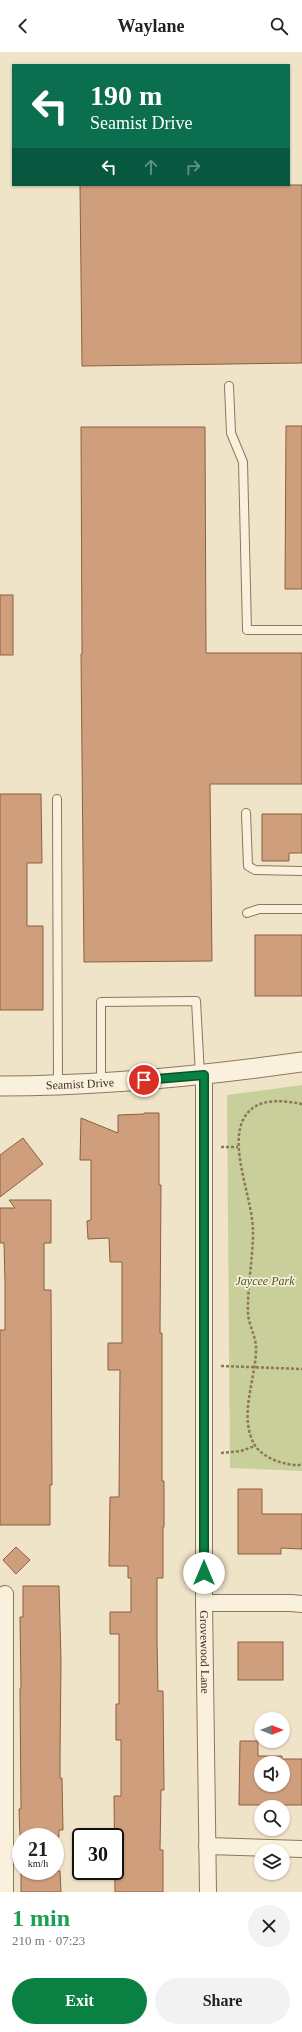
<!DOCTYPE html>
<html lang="en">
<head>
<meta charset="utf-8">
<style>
	body { margin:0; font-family:Georgia,serif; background:#f2f2f2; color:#222; height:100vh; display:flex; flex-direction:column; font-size:15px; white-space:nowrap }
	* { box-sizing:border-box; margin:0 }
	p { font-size:13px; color:#767676 }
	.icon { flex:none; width:22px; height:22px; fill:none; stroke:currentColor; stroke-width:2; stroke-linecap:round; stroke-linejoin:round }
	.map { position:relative; height:1840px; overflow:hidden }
	.drawer { display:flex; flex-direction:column; background:#fff; flex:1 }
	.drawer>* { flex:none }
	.guide { position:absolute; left:12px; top:12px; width:278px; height:122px; border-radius:0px; box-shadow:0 1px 3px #0004; background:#0b6e4f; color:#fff; overflow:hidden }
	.needle { width:26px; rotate:90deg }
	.buttons { position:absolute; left:254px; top:1660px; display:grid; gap:8px }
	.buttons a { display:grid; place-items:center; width:36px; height:36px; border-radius:50%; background:#fff; box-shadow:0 1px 3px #0004; font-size:20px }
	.speed { position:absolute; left:12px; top:1776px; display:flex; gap:8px; font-size:20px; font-weight:700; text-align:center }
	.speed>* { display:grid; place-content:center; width:52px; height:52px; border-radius:50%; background:#fff; box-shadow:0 1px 3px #0004; line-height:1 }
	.speed small { font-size:10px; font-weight:400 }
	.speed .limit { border:2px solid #111; border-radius:6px; background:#fff; color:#111 }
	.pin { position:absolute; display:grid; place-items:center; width:34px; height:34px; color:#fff; margin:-17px; border:2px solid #fff; border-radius:50%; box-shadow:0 1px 4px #0007 }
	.me { position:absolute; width:44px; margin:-22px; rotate:0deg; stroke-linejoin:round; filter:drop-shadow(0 0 3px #0008) }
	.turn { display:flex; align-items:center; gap:14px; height:84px; padding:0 12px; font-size:18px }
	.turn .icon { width:52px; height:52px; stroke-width:2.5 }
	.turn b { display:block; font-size:28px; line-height:34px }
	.lanes { display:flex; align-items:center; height:38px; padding:0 12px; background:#0003; justify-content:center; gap:20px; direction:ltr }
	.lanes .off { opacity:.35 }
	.round { display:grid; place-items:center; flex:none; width:42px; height:42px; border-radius:21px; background:#f2f2f2 }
	.headline { display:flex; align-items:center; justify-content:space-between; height:68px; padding:0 12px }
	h1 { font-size:24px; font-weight:600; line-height:30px; color:#1e9e55 }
	.cta { display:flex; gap:8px; margin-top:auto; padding:8px 12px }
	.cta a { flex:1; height:46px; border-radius:24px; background:#0b8043; color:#fff; font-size:16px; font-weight:600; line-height:46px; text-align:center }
	.cta a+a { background:#f2f2f2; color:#222 }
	header { display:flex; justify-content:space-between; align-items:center; height:52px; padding:0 12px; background:#fff; font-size:18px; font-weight:600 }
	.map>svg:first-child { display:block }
	.green { fill:#c9cf9b }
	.building { fill:#cf9f7d; stroke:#8d5f41; fill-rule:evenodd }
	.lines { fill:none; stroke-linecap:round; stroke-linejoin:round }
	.service-casing { stroke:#8d765c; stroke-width:10 }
	.minor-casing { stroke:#8d765c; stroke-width:18 }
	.tertiary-casing { stroke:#8d765c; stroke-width:21 }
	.path { stroke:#8d765c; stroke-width:2.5; stroke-dasharray:3 2; stroke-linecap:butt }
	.service { stroke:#faf1dc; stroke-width:8 }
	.minor { stroke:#faf1dc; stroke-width:16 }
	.tertiary { stroke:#faf1dc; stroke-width:19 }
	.route-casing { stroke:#07532c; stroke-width:10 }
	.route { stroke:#0b8043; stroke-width:7 }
	.labels { text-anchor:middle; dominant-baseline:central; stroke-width:3.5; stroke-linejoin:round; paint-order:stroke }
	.street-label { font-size:12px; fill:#3d2e20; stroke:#f7eed8 }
	.park-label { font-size:12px; font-style:italic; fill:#4d5a26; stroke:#f7eed8 }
</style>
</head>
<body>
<header><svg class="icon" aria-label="back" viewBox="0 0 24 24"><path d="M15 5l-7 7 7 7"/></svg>Waylane<svg class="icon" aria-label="search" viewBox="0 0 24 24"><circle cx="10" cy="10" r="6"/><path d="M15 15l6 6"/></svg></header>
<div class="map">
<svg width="302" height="1840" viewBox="0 0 302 1840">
	<rect width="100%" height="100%" fill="#f0e4c8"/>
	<polygon class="green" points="302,1033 302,1419 230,1416 227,1043"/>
	<g class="building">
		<polygon points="80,133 302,133 302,311 82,314"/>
		<polygon points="286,374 302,374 302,537 285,537"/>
		<polygon points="81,375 205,375 206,601 302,601 302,732 210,732 212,909 84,910 81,602 82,602"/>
		<rect x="0" y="543" width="13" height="60"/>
		<polygon points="0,742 41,742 42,811 27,811 27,874 43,874 43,958 0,958"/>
		<polygon points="262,762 302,762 302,801 289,801 289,809 262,809"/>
		<rect x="255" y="883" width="47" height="61"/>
		<polygon points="144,1061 159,1061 159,1133 161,1133 160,1281 162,1281 162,1429 164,1429 164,1475 163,1475 163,1526 157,1526 157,1589 158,1639 163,1639 164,1738 161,1738 160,1798 163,1798 163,1840 115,1840 114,1744 121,1744 121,1688 116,1688 116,1652 119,1652 119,1582 110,1582 110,1560 131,1560 131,1526 128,1526 128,1514 109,1514 110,1445 119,1445 120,1318 108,1318 108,1291 122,1291 122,1210 110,1210 109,1186 88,1187 87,1169 91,1168 91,1108 80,1108 81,1066 118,1081 118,1063 144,1062"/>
		<polygon points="23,1086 43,1112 0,1145 0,1103"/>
		<polygon points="9,1148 51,1148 51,1191 44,1191 44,1238 51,1238 52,1433 50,1433 50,1473 0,1473 0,1278 5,1278 5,1230 4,1191 0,1191 0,1156 15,1156"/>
		<polygon points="238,1437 262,1437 262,1462 302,1462 302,1497 281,1496 281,1502 238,1502"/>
		<polygon points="16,1495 30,1508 16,1522 3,1508"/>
		<polygon points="23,1534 59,1534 61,1608 60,1705 60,1726 62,1726 63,1778 59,1778 59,1785 20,1785 19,1757 21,1757 20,1636 21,1636 20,1565 23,1565"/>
		<rect x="238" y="1590" width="45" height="38"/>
		<path d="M240,1689h18v15h24v3h20v46h-63zM261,1711h22v22h-22z"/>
		<polygon points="21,1819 60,1819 61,1840 21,1840"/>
	</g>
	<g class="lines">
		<g class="service-casing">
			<g id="service">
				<polyline points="229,334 231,381 243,410 247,578 302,578"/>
				<polyline points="57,747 58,1033"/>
				<polyline points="246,761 248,814 255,818 302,819"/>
				<polyline points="247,861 259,857 302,857"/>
				<polyline points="101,1031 101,950 196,949 200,1023"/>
			</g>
		</g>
		<g class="minor-casing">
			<g id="minor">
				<path id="s1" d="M204,1023v528l4,289"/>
				<polyline points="5,1542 5,1840"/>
				<polyline points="204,1551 291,1551 302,1552"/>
				<polyline points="207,1794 302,1797"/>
			</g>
		</g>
		<g class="tertiary-casing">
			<g id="tertiary">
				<path id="s2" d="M0,1034c102,0 202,-10 302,-24"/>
			</g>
		</g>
		<g class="path">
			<path d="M302,1052c-21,-4 -48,-7 -59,16 -14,29 10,79 10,112 0,27 -6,56 -5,82 1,11 7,21 8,32 1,32 -18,67 -2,98 9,15 32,22 48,21"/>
			<polyline points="221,1095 238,1095"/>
			<polyline points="221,1314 302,1317"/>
			<polyline points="221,1401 241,1399 255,1394"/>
		</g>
		<use href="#service" class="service"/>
		<use href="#minor" class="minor"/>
		<use href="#tertiary" class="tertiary"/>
	</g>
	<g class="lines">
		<g class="route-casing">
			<polyline id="route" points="144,1028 204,1023 204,1521"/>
		</g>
		<use href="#route" class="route"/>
	</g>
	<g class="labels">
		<g class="street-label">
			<text stroke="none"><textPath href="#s2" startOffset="80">Seamist Drive</textPath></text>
			<text stroke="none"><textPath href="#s1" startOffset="577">Grovewood Lane</textPath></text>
		</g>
		<g class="park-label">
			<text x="265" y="1229">Jaycee Park</text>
		</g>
	</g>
</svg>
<div class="buttons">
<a><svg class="needle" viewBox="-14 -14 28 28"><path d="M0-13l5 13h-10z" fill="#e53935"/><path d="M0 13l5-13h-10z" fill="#767676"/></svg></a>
<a><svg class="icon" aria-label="sound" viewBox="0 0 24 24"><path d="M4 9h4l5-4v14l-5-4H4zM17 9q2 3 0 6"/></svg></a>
<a><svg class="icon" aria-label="search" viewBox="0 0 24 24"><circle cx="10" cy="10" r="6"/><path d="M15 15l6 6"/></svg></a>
<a><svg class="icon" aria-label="layers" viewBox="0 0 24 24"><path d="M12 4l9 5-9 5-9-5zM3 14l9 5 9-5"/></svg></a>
</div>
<div class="speed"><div>21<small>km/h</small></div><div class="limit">30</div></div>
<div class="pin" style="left:144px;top:1028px;background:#d93025"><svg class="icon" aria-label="arrive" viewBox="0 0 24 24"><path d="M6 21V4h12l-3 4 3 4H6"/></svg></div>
<svg class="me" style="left:204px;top:1521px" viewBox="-20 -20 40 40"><circle r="19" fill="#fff"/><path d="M0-13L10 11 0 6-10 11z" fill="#0b8043"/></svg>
<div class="guide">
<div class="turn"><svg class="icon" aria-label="left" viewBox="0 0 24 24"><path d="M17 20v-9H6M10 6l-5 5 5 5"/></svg><div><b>190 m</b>Seamist Drive</div></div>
<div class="lanes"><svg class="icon" aria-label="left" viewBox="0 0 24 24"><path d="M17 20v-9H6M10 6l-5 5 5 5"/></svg><svg class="icon off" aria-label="ahead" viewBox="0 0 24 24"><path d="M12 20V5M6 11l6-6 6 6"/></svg><svg class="icon off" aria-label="right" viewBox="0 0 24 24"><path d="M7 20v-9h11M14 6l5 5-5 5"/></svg></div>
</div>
</div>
<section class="drawer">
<div class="headline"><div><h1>1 min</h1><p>210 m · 07:23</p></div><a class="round"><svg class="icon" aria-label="close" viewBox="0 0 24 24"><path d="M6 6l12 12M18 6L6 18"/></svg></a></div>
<div class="cta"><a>Exit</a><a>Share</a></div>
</section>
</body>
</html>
